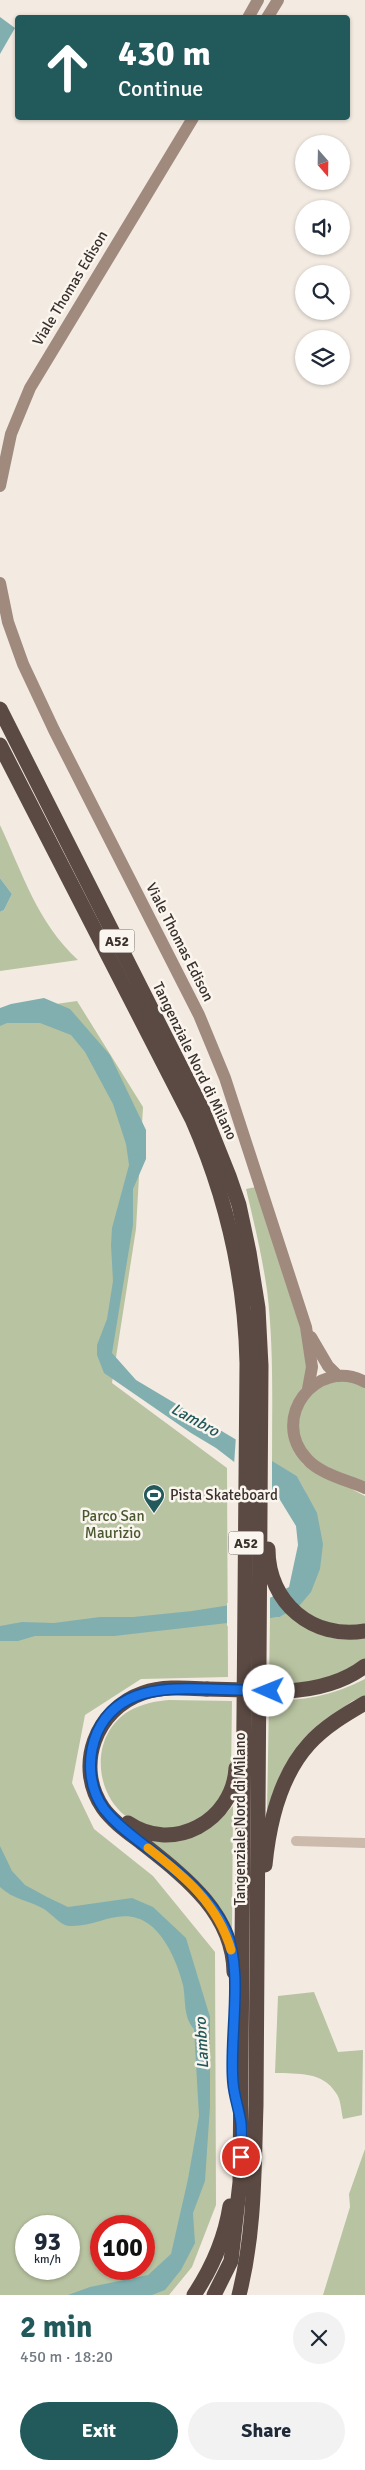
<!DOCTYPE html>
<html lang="en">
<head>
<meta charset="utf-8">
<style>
	body { margin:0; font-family:Signika,sans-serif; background:#f2f2f3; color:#1f2937; height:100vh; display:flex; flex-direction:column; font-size:19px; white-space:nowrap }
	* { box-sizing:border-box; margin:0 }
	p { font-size:16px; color:#747a83 }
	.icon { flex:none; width:28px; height:28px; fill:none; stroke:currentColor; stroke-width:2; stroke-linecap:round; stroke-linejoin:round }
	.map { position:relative; height:2295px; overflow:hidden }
	.panel { display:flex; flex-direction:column; background:#fff; flex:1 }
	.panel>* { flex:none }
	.top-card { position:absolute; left:15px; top:15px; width:335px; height:105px; border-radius:5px; box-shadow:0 1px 4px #0004; background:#22595b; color:#fff; overflow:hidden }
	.needle { width:32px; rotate:160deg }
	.controls { position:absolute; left:295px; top:135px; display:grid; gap:10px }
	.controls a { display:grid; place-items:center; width:55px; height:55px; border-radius:50%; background:#fff; box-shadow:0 1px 4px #0004; font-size:25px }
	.speed { position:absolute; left:15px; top:2215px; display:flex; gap:10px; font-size:25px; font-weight:700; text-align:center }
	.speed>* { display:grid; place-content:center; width:65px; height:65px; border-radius:50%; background:#fff; box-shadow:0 1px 4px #0004; line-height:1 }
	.speed small { font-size:12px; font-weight:400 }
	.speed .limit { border:8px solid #d22; background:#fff; color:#111 }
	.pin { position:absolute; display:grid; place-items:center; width:42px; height:42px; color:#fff; margin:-21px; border:2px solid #fff; border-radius:50%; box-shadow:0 1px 5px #0007 }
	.me { position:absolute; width:55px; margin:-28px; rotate:271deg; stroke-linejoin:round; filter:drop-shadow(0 0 4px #0008) }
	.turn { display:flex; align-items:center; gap:18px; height:105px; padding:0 20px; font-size:22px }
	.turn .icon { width:65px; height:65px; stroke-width:2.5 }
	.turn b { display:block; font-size:35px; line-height:42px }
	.round { display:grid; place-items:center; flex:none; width:52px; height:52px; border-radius:26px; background:#f2f2f3 }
	.head { display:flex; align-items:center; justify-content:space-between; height:85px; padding:0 20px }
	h1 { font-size:30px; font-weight:700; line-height:38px; color:#22595b }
	.primary-button { display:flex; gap:10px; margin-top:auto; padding:10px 20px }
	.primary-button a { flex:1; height:58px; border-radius:30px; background:#22595b; color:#fff; font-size:20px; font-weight:700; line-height:58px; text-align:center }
	.primary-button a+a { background:#f2f2f3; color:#1f2937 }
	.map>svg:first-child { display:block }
	.green { fill:#b8c3a1; fill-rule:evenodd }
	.water { fill:#81afb0 }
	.pier { fill:#f3ebe2 }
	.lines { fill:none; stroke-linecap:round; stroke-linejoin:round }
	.street { stroke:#ccbbad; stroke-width:10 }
	.secondary { stroke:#a08a7e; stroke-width:12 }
	.highway { stroke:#5b4a43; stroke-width:15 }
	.highway-bridge { stroke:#5b4a43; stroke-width:15 }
	.route-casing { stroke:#114b97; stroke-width:12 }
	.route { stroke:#1a73e8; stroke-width:9 }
	.slow { stroke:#f59e0b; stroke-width:9 }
	.labels { text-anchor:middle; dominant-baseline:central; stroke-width:5; stroke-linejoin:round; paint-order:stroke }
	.shield { fill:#faf5ee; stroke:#746b66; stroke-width:1 }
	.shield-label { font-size:14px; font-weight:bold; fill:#3a302c }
	.street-label { font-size:15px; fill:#3a302c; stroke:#faf5ee }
	.poi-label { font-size:15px; fill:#3a302c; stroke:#faf5ee; text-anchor:start }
	.park-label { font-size:15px; fill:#4a5830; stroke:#faf5ee }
	.water-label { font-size:16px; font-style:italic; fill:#22595b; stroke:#faf5ee }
</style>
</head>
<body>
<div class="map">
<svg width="365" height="2295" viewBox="0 0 365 2295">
	<rect width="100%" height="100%" fill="#f3ebe2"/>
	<g class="green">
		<path d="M0,825c23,49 37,97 78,135l-78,11v-59l4,-2 8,-16 -12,-16z"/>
		<path d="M77,1001l66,106 -7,122 -24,154 115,85 1,209 -87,2 -56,36 -13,68 22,46 59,47 62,76 1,253 -24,62 -23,28h-169v-1283zM26,2226h43v43h-43zM101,2226h43v43h-43z"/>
		<path d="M256,1187l49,156 3,18 -2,22 -6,8 -10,51 13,22 62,32v131l-37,1 -30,-22 8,-113 -9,-17 -25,-14c0,-57 2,-115 -5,-172 -5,-34 -13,-68 -21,-101z"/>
		<path d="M344,1379l21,7v99c-15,-7 -35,-13 -49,-23 -16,-11 -26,-46 -12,-62 11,-13 25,-17 40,-21z"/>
		<path d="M286,1613c27,21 44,30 79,24v23l-36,20 -60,6 1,-68 10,-1z"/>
		<path d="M365,1679v17l-13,5 -23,18 -62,92 2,-110c35,0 65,-6 96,-22z"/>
		<path d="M169,1700l63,1 -1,75c-3,16 -14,26 -24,38 -9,10 -17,11 -30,14 -5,1 -13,4 -19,4 -5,-1 -12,-5 -17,-7 -46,-18 -56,-87 -12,-114 13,-7 26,-10 40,-11z"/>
		<path d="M233,1806l-1,124 -84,-91c38,-6 57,-3 85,-33z"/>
		<path d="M314,1992l24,60 25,-2 -1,65 -19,4c-2,-8 -2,-20 -7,-26 -14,-22 -38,-19 -61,-20l3,-77z"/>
		<polygon points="365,2149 365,2295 323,2295 350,2207 349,2194"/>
	</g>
	<g class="water">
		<polygon points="0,17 15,28 0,54"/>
		<polygon points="0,878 12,894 4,910 0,912"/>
		<polygon points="44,998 70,1009 110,1055 146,1130 146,1159 133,1189 133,1225 112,1353 136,1380 297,1476 317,1513 323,1544 320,1569 311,1592 300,1605 280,1617 114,1636 35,1636 18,1641 0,1641 0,1626 22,1622 54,1623 100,1617 133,1617 192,1611 268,1599 289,1587 298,1545 296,1526 277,1495 216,1448 191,1433 104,1373 97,1355 97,1345 107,1319 113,1281 111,1245 112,1228 129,1165 126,1144 113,1104 85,1052 71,1035 40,1023 7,1023 0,1026 0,1008 11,1004"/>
		<path d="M0,1846l12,25 13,14 22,12 21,10 64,-9 21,9 33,31 24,79v89l-5,75 -12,32 2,30 -14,27 -16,20 -13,5h-84l22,-8 58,-12 23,-21 17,-75 11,-63 -5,-87c-11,-12 -8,-29 -11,-44 -5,-20 -16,-47 -33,-60 -28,-21 -52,3 -81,1 -9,-1 -17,-12 -25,-17 -16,-9 -30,-9 -44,-22z"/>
	</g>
	<g class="pier">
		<polygon points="236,1436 272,1459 272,1494 234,1465"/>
		<polygon points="270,1596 270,1621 227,1626 227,1603"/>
	</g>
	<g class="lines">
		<polyline class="street" points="296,1841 365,1843"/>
		<g class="secondary">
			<polyline points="248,18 258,0"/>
			<polyline points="267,18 278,0"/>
			<polyline points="0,486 11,434 30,388 193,118"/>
			<polyline points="0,583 8,622 23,664 54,730 199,1015 225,1078 306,1327 312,1367 308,1389"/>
			<polyline points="311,1337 328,1366 338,1376"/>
			<path d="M365,1382c-49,-26 -96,37 -58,77 13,15 40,21 58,29"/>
		</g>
		<g class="highway">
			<path d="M0,709l203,402 26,65 10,29 10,47 9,56 3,58 -5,739c-2,63 -1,128 -17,190"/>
			<path d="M0,745l192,374c35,79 53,158 55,244l-7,819 -9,79 -17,34"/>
			<path d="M268,1549c0,54 45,91 97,82"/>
			<path d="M207,1689c-21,-1 -44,-3 -64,4 -47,16 -69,73 -40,115 10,14 26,25 39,35 43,34 91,70 92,129"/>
			<path d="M289,1691c27,-2 54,-8 76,-25"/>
			<path d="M128,1823c45,31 105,-2 108,-55"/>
			<path d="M265,1865c4,-41 15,-89 44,-121 15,-17 37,-30 56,-41"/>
			<path d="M194,2295c18,-27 31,-57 36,-89"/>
		</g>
		<polyline class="highway-bridge" points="207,1689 289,1691"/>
	</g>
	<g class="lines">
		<g class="route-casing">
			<path id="route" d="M241,2157c0,-11 1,-23 0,-34 -2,-14 -7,-27 -8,-41 -4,-45 11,-110 -7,-151 -17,-38 -54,-64 -86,-89 -13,-10 -26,-20 -36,-33 -16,-22 -17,-52 -7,-76 20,-46 69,-45 111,-44 20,1 41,1 61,2"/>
		</g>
		<use href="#route" class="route"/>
		<path class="slow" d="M148,1848c36,28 70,56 83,102"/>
	</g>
	<defs>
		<g id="stadium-pin" transform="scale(1.125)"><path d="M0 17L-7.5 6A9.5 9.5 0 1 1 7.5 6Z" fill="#22595b" stroke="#faf5ee"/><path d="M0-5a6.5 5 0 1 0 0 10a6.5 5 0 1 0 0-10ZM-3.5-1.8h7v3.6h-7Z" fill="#fff"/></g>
	</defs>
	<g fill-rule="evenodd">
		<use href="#stadium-pin" x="154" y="1495"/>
	</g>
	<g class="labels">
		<g class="shield">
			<rect x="99.5" y="929.5" width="35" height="23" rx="4"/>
			<rect x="228.5" y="1531.5" width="35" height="23" rx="4"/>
		</g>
		<g class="shield-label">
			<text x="117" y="941">A52</text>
			<text x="246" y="1543">A52</text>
		</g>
		<g class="street-label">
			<text transform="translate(70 288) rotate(-59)">Viale Thomas Edison</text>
			<text transform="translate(180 942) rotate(63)">Viale Thomas Edison</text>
			<text transform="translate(195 1061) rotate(64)">Tangenziale Nord di Milano</text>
			<text transform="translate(240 1819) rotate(-90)">Tangenziale Nord di Milano</text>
		</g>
		<g class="poi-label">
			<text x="170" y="1495">Pista Skateboard</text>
		</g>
		<g class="park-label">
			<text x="113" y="1516">Parco San<tspan x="113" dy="17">Maurizio</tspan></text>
		</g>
		<g class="water-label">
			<text transform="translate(195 1420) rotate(29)">Lambro</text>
			<text transform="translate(202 2043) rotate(-93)">Lambro</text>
		</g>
	</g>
</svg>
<div class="controls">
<a><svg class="needle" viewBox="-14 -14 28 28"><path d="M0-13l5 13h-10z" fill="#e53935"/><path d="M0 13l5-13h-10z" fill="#747a83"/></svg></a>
<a><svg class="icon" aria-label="sound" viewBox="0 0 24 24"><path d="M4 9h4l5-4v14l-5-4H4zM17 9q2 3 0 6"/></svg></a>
<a><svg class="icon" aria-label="search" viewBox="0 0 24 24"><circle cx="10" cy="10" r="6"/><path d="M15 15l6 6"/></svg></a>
<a><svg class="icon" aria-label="layers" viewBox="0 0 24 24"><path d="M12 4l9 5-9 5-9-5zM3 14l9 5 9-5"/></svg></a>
</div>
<div class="speed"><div>93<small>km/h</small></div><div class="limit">100</div></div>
<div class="pin" style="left:241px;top:2157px;background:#d93025"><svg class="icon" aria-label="arrive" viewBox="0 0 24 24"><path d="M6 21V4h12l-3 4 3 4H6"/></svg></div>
<svg class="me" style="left:269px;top:1691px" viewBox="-20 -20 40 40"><circle r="19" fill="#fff"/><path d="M0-13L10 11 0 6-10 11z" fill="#1a73e8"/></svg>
<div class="top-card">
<div class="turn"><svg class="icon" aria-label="ahead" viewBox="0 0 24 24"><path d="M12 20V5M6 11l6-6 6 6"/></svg><div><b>430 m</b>Continue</div></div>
</div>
</div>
<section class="panel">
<div class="head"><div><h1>2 min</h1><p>450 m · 18:20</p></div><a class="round"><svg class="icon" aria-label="close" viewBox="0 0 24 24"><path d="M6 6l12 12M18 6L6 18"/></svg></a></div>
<div class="primary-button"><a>Exit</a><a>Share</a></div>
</section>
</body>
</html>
